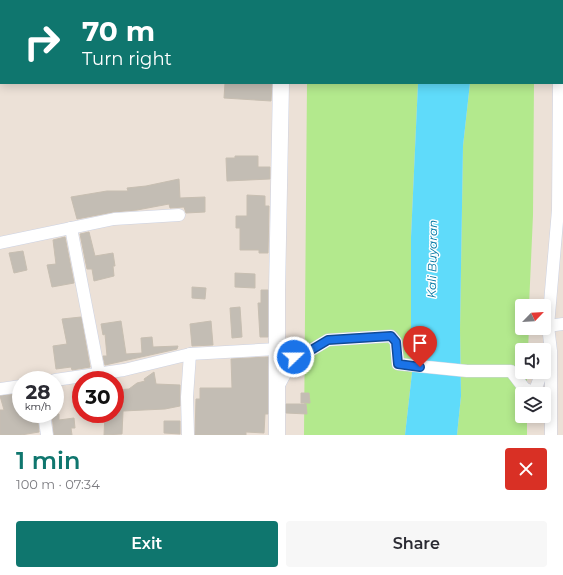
<!DOCTYPE html>
<html lang="en">
<head>
<meta charset="utf-8">
<style>
	body { margin:0; font-family:Montserrat,sans-serif; background:#f7f7f7; color:#2b2b33; height:100vh; display:flex; flex-direction:column; font-size:15px; white-space:nowrap }
	* { box-sizing:border-box; margin:0 }
	p { font-size:13px; color:#7c7c81 }
	.icon { flex:none; width:22px; height:22px; fill:none; stroke:currentColor; stroke-width:2; stroke-linecap:round; stroke-linejoin:round }
	.map { position:relative; height:435px; overflow:hidden }
	.panel { display:flex; flex-direction:column; background:#fff; flex:1 }
	.panel>* { flex:none }
	.banner { position:absolute; left:0px; top:0px; width:563px; height:84px; box-shadow:0 2px 10px #0003; background:#0f766e; color:#fff; overflow:hidden }
	.needle { width:26px; rotate:65deg }
	.buttons { position:absolute; left:515px; top:299px; display:grid; gap:8px }
	.buttons a { display:grid; place-items:center; width:36px; height:36px; border-radius:4px; background:#fff; box-shadow:0 2px 10px #0003; font-size:20px }
	.speed { position:absolute; left:12px; top:371px; display:flex; gap:8px; font-size:20px; font-weight:700; text-align:center }
	.speed>* { display:grid; place-content:center; width:52px; height:52px; border-radius:50%; background:#fff; box-shadow:0 2px 10px #0003; line-height:1 }
	.speed small { font-size:10px; font-weight:400 }
	.speed .limit { border:6px solid #d22; background:#fff; color:#111 }
	.pin { position:absolute; display:grid; place-items:center; width:34px; height:34px; color:#fff; margin:-41px -17px; border-radius:50% 50% 50% 0; rotate:-45deg; box-shadow:0 0 4px #0007 }
	.pin .icon { rotate:45deg }
	.me { position:absolute; width:44px; margin:-22px; rotate:68deg; stroke-linejoin:round; filter:drop-shadow(0 0 3px #0008) }
	.turn { display:flex; align-items:center; gap:14px; height:84px; padding:0 16px; font-size:18px }
	.turn .icon { width:52px; height:52px; stroke-width:2.5 }
	.turn b { display:block; font-size:28px; line-height:34px }
	.round { display:grid; place-items:center; flex:none; width:42px; height:42px; border-radius:4px; background:#f7f7f7 }
	.headline { display:flex; align-items:center; justify-content:space-between; height:68px; padding:0 16px }
	h1 { font-size:24px; font-weight:600; line-height:30px; color:#0f766e }
	.action { display:flex; gap:8px; margin-top:auto; padding:8px 16px }
	.action a { flex:1; height:46px; border-radius:4px; background:#0f766e; color:#fff; font-size:16px; font-weight:600; line-height:46px; text-align:center }
	.action a+a { background:#f7f7f7; color:#2b2b33 }
	.map>svg:first-child { display:block }
	.green { fill:#b3e98d }
	.water { fill:#5fdbfa }
	.building { fill:#c3bdb4; stroke:#c7beb1 }
	.lines { fill:none; stroke-linecap:round; stroke-linejoin:round }
	.street-casing { stroke:#ccd2e3; stroke-width:13 }
	.secondary-casing { stroke:#ccd2e3; stroke-width:17 }
	.street { stroke:#fff; stroke-width:12 }
	.secondary { stroke:#fff; stroke-width:16 }
	.route-casing { stroke:#114b97; stroke-width:10 }
	.route { stroke:#1a73e8; stroke-width:7 }
	.labels { text-anchor:middle; dominant-baseline:central; stroke-width:3; stroke-linejoin:round; paint-order:stroke }
	.water-label { font-size:12px; font-style:italic; fill:#0176a2; stroke:#fff }
</style>
</head>
<body>
<div class="map">
<svg width="563" height="435" viewBox="0 0 563 435">
	<rect width="100%" height="100%" fill="#ece1d7"/>
	<g class="green">
		<polygon points="307,83 418,83 411,237 411,331 414,355 405,435 304,435"/>
		<polygon points="470,83 534,83 533,215 529,306 522,306 522,328 529,328 528,350 522,350 522,372 527,372 527,394 522,394 522,416 527,416 527,435 457,435 461,396 460,330 463,146"/>
	</g>
	<polygon class="water" points="418,83 470,83 463,146 460,330 461,396 457,435 405,435 414,355 411,331 411,237"/>
	<g class="building">
		<polygon points="225,83 272,83 271,101 224,98"/>
		<polygon points="235,156 258,156 258,167 270,167 270,179 227,181 226,158 235,158"/>
		<polygon points="179,179 180,198 205,197 205,212 186,213 184,207 170,208 169,204 137,210 113,212 77,219 71,197 107,191 128,191 127,188 146,186"/>
		<polygon points="247,195 265,196 265,206 269,206 268,253 259,253 259,250 240,250 240,228 236,228 236,216 247,216"/>
		<polygon points="89,232 95,256 113,253 115,266 113,266 114,276 94,281 92,269 87,269 80,234"/>
		<polygon points="65,237 74,283 52,287 47,265 56,264 53,240"/>
		<polygon points="23,251 27,270 14,273 9,253"/>
		<polygon points="235,273 255,274 255,288 235,287"/>
		<polygon points="192,287 206,288 205,299 192,298"/>
		<polygon points="261,290 268,290 268,337 260,337 258,303 261,303"/>
		<polygon points="240,307 242,337 232,338 230,308"/>
		<polygon points="81,317 90,367 72,370 71,367 56,369 53,346 67,344 62,319"/>
		<polygon points="121,321 126,354 142,353 141,338 152,337 153,347 178,346 177,349 105,365 103,356 107,356 105,334 103,335 101,324"/>
		<polygon points="211,321 213,345 192,346 190,324"/>
		<polygon points="268,357 268,414 265,414 264,433 246,432 246,435 195,435 196,399 200,399 200,388 232,388 231,359"/>
		<polygon points="154,372 156,384 180,385 180,406 165,409 123,411 122,434 104,435 105,414 115,414 115,390 129,389 137,383 145,381 144,379"/>
		<polygon points="301,393 309,393 310,403 301,403"/>
		<polygon points="17,394 17,397 21,396 21,414 37,414 39,432 21,435 0,435 0,410 4,410 0,396"/>
		<polygon points="286,404 306,404 307,414 286,413"/>
		<polygon points="52,414 59,414 59,420 74,418 75,428 71,428 72,435 54,435"/>
		<polygon points="164,421 180,421 180,434 164,433"/>
	</g>
	<g class="lines">
		<g class="street-casing">
			<g id="street">
				<polyline points="560,1 560,0"/>
				<polyline points="71,228 99,373"/>
				<polyline points="0,243 114,219 179,215"/>
				<polyline points="548,326 563,324"/>
				<polyline points="190,354 277,349"/>
				<polyline points="55,380 124,370 190,354 187,397 188,435"/>
				<polyline points="278,387 294,357 303,355 328,340 391,336 396,342 398,364 467,371 511,371 524,388 534,393 542,372"/>
				<polyline points="0,389 21,386"/>
				<polyline points="44,414 47,435"/>
				<polyline points="551,435 551,351 548,326 558,210 559,83"/>
			</g>
		</g>
		<g class="secondary-casing">
			<g id="secondary">
				<polyline points="281,1 281,0"/>
				<polyline points="277,435 277,291 281,83"/>
			</g>
		</g>
		<use href="#street" class="street"/>
		<use href="#secondary" class="secondary"/>
	</g>
	<g class="lines">
		<g class="route-casing">
			<polyline id="route" points="294,357 303,355 328,340 391,336 396,342 398,364 420,367"/>
		</g>
		<use href="#route" class="route"/>
	</g>
	<g class="labels">
		<g class="water-label">
			<text transform="translate(432 259) rotate(-89)">Kali Buyaran</text>
		</g>
	</g>
</svg>
<div class="buttons">
<a><svg class="needle" viewBox="-14 -14 28 28"><path d="M0-13l5 13h-10z" fill="#e53935"/><path d="M0 13l5-13h-10z" fill="#7c7c81"/></svg></a>
<a><svg class="icon" aria-label="sound" viewBox="0 0 24 24"><path d="M4 9h4l5-4v14l-5-4H4zM17 9q2 3 0 6"/></svg></a>
<a><svg class="icon" aria-label="layers" viewBox="0 0 24 24"><path d="M12 4l9 5-9 5-9-5zM3 14l9 5 9-5"/></svg></a>
</div>
<div class="speed"><div>28<small>km/h</small></div><div class="limit">30</div></div>
<div class="pin" style="left:420px;top:367px;background:#d93025"><svg class="icon" aria-label="arrive" viewBox="0 0 24 24"><path d="M6 21V4h12l-3 4 3 4H6"/></svg></div>
<svg class="me" style="left:294px;top:357px" viewBox="-20 -20 40 40"><circle r="17" fill="#1a73e8" stroke="#fff" stroke-width="3"/><path d="M0-11L8 9 0 5-8 9z" fill="#fff"/></svg>
<div class="banner">
<div class="turn"><svg class="icon" aria-label="right" viewBox="0 0 24 24"><path d="M7 20v-9h11M14 6l5 5-5 5"/></svg><div><b>70 m</b>Turn right</div></div>
</div>
</div>
<section class="panel">
<div class="headline"><div><h1>1 min</h1><p>100 m · 07:34</p></div><a class="round" style="background:#d93025;color:#fff"><svg class="icon" aria-label="close" viewBox="0 0 24 24"><path d="M6 6l12 12M18 6L6 18"/></svg></a></div>
<div class="action"><a>Exit</a><a>Share</a></div>
</section>
</body>
</html>
